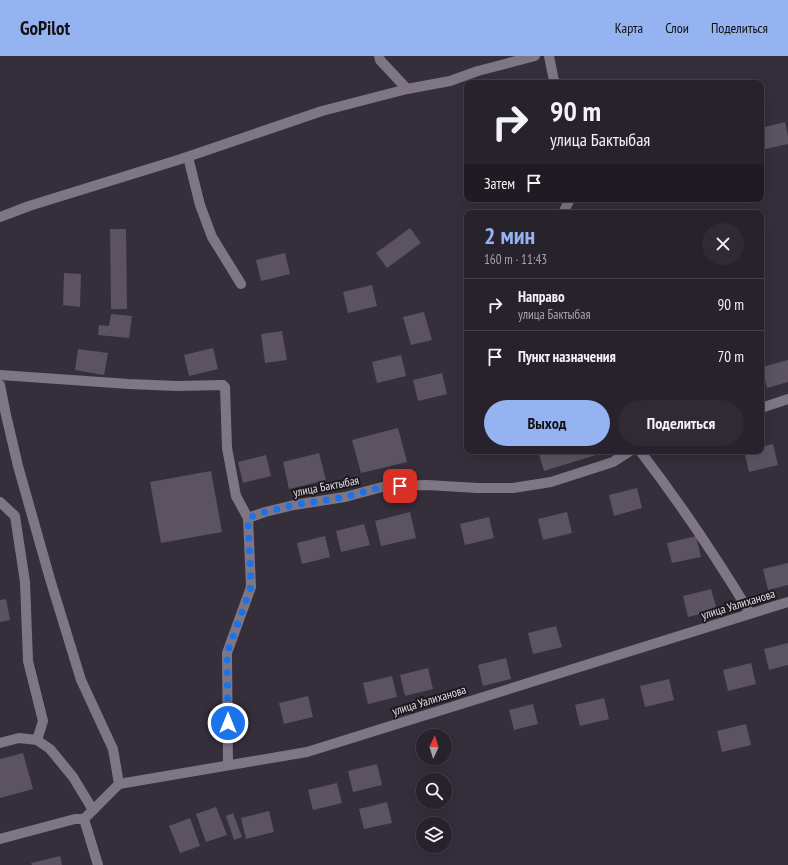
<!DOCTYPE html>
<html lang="ru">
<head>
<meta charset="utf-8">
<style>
	body { margin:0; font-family:"PT Sans Narrow",sans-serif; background:#302a34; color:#f1f3f6; height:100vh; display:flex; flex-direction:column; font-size:15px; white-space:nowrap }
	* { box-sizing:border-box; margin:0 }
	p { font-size:13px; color:#a5a4a9 }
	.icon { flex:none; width:22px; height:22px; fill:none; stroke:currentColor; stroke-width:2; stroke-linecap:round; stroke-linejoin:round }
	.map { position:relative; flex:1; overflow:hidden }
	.panel { position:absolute; left:464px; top:154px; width:300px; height:244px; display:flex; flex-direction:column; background:#28222c; border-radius:8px; box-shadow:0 4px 16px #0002,0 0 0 1px #443f48 }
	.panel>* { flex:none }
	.hud { position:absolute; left:464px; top:24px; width:300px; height:122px; border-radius:8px; box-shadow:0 4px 16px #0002,0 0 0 1px #443f48; background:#28222c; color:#f1f3f6; overflow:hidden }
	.needle { width:26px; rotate:4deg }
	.tools { position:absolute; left:416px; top:673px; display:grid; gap:8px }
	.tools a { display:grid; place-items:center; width:36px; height:36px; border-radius:50%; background:#28222c; box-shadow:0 4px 16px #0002,0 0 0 1px #443f48; font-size:20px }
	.pin { position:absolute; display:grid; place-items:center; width:34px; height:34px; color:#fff; margin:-17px; border-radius:8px; box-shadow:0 2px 6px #0006 }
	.me { position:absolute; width:44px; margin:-22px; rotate:0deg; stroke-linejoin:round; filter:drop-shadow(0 0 3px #0008) }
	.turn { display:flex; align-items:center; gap:14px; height:84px; padding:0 20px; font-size:18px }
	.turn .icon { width:52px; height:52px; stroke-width:2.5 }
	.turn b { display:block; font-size:28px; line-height:34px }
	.then { display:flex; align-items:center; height:38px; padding:0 20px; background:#0003; gap:8px; font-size:15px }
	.round { display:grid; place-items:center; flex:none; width:42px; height:42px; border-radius:21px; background:#302a34 }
	.overview { display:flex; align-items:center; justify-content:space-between; height:68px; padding:0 20px }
	h1 { font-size:24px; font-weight:800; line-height:30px; color:#95b2f1 }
	.action { display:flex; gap:8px; margin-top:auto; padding:8px 20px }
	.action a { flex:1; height:46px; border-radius:24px; background:#95b2f1; color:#111; font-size:16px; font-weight:800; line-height:46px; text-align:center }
	.action a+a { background:#302a34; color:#f1f3f6 }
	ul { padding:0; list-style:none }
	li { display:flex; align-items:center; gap:12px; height:52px; padding:0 20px; border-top:1px solid #443f48 }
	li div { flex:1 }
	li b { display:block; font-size:15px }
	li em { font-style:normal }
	header { display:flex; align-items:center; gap:24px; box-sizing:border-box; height:56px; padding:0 20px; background:#95b2f1; color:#111 }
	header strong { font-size:19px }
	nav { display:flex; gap:22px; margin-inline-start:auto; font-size:14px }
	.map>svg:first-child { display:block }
	.building { fill:#5b5361 }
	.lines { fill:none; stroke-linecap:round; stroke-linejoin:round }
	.minor { stroke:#7e7685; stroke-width:10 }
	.route { stroke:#1a73e8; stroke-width:7; stroke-dasharray:0 12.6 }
	.labels { text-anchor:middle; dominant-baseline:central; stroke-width:4; stroke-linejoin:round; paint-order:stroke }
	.street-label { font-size:12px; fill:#e1dde5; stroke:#1b181e }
</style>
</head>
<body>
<header>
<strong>GoPilot</strong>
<nav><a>Карта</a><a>Слои</a><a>Поделиться</a></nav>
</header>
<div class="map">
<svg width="788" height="809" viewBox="0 0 788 809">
	<rect width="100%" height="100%" fill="#352e3b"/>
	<g class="building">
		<polygon points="785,66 788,80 788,88 761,94 761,72"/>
		<polygon points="410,172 421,187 387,212 376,197"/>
		<polygon points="110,173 126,173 127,253 111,253"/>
		<polygon points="285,197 290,218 261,225 256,204"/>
		<polygon points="64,217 81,218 80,251 63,249"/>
		<polygon points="372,229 377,250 348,257 343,236"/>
		<polygon points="424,256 432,284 411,289 403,261"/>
		<polygon points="111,258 132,260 129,282 98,279 99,269 109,270"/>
		<polygon points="282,275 287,304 265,307 261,278"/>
		<polygon points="213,292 218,313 189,320 184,299"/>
		<polygon points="78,293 108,297 104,319 75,314"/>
		<polygon points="401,299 406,320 377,327 372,306"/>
		<polygon points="788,304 788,326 767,332 762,311"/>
		<polygon points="442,317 447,338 418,345 413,324"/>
		<polygon points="398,372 407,406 361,417 352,384"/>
		<polygon points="773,388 778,409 749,416 744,395 761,395 761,391"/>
		<polygon points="538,395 609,395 544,415"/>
		<polygon points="319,397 326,424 289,433 283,406"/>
		<polygon points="266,399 271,420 243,427 238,406"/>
		<polygon points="211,415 222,476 161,487 150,426"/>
		<polygon points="637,432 642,452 614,460 609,439"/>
		<polygon points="410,456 416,482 381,490 375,465"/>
		<polygon points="567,456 572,477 543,484 538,463"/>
		<polygon points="489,461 494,482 465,489 460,468"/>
		<polygon points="364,468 370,489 341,496 336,475"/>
		<polygon points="325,480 330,501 302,508 297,487"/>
		<polygon points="696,480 701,501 672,507 667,487"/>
		<polygon points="788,507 788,529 768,534 763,513"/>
		<polygon points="711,533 717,554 688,561 683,540"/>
		<polygon points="6,543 10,564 0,566 0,544"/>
		<polygon points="556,570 562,591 533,598 528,577"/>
		<polygon points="788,587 788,609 769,614 764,593"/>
		<polygon points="506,602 511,623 483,630 478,609"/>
		<polygon points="751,607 756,628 728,635 723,614"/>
		<polygon points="428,612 433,633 405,640 400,619"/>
		<polygon points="392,620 397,641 368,648 363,627"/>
		<polygon points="669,623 674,644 645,651 640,630"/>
		<polygon points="308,640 313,661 284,668 279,647"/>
		<polygon points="604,642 609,663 580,670 575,649"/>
		<polygon points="533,648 538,668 514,674 509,654"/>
		<polygon points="746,668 751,689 722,696 717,675"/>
		<polygon points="23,697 33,733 0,742 0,703"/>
		<polygon points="377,708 382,729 353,736 348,715"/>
		<polygon points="337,727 342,747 313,754 308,734"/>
		<polygon points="387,746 392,767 364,773 359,753"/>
		<polygon points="216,751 227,779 206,786 196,758"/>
		<polygon points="269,755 274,776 246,783 241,762"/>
		<polygon points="233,757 242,781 234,784 226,760"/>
		<polygon points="190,762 200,790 180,797 169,770"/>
		<polygon points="60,800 62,809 32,809 31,807"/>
	</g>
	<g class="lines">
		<g class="minor">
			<polyline points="379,0 380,4 407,33"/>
			<polyline points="549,0 553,20 555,27"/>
			<polyline points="188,101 200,149 212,181 241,228"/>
			<polyline points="563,157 570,143"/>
			<polyline points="0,161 29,150 181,103 322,55 407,33 450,25 478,15 535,0"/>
			<polyline points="0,319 129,328 177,330 223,329 225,331 227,392 236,440 248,462"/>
			<polyline points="0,329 6,359 18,410 50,523 81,624 113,693 119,728"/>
			<polyline points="761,352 788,343"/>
			<path d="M640,395c40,52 76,106 110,162"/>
			<polyline points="0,446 15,460 25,526 28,605 43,665 37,684"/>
			<polyline points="0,687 19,682 37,684 50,693 73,721 93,754"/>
			<polyline points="228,709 227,597 251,531 248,462 265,456 294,449 345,441 386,430 427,429 477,432 513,432 551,426 613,406 630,395"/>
			<polyline points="84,763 119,728 307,696 788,546"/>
			<polyline points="0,783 75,763 84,763 98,809"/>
		</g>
	</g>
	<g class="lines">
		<polyline class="route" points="228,667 227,597 251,531 248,462 265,456 294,449 345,441 386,430 400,430"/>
	</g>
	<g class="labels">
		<g class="street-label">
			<text transform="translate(326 430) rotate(-11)">улица Бактыбая</text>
			<text transform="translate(738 548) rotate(-17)">улица Уалиханова</text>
			<text transform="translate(429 644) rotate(-17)">улица Уалиханова</text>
		</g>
	</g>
</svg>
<div class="tools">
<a><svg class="needle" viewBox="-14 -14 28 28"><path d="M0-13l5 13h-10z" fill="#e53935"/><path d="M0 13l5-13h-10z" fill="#a5a4a9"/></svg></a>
<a><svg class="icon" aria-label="search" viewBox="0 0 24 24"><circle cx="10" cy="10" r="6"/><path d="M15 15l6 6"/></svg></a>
<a><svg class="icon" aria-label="layers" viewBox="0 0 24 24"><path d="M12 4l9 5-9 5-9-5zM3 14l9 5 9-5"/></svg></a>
</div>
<div class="pin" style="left:400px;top:430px;background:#d93025"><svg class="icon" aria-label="arrive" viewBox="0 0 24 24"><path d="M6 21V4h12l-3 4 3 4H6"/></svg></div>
<svg class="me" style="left:228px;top:667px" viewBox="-20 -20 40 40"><circle r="17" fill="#1a73e8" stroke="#fff" stroke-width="3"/><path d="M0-11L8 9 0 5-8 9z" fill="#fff"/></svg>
<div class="hud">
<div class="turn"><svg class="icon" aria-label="right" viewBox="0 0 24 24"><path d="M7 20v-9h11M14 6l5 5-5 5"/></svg><div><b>90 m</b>улица Бактыбая</div></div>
<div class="then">Затем<svg class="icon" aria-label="arrive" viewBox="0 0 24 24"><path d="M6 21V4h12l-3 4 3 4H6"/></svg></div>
</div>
<section class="panel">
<div class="overview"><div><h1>2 мин</h1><p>160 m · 11:43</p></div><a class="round"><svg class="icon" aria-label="close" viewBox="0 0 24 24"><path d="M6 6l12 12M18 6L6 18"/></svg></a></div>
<ul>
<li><svg class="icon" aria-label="right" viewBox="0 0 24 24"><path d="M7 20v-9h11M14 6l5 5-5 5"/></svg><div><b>Направо</b><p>улица Бактыбая</p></div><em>90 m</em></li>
<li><svg class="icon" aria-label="arrive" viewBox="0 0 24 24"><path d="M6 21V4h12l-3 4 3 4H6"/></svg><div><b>Пункт назначения</b></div><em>70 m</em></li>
</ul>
<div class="action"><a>Выход</a><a>Поделиться</a></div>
</section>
</div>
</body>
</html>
